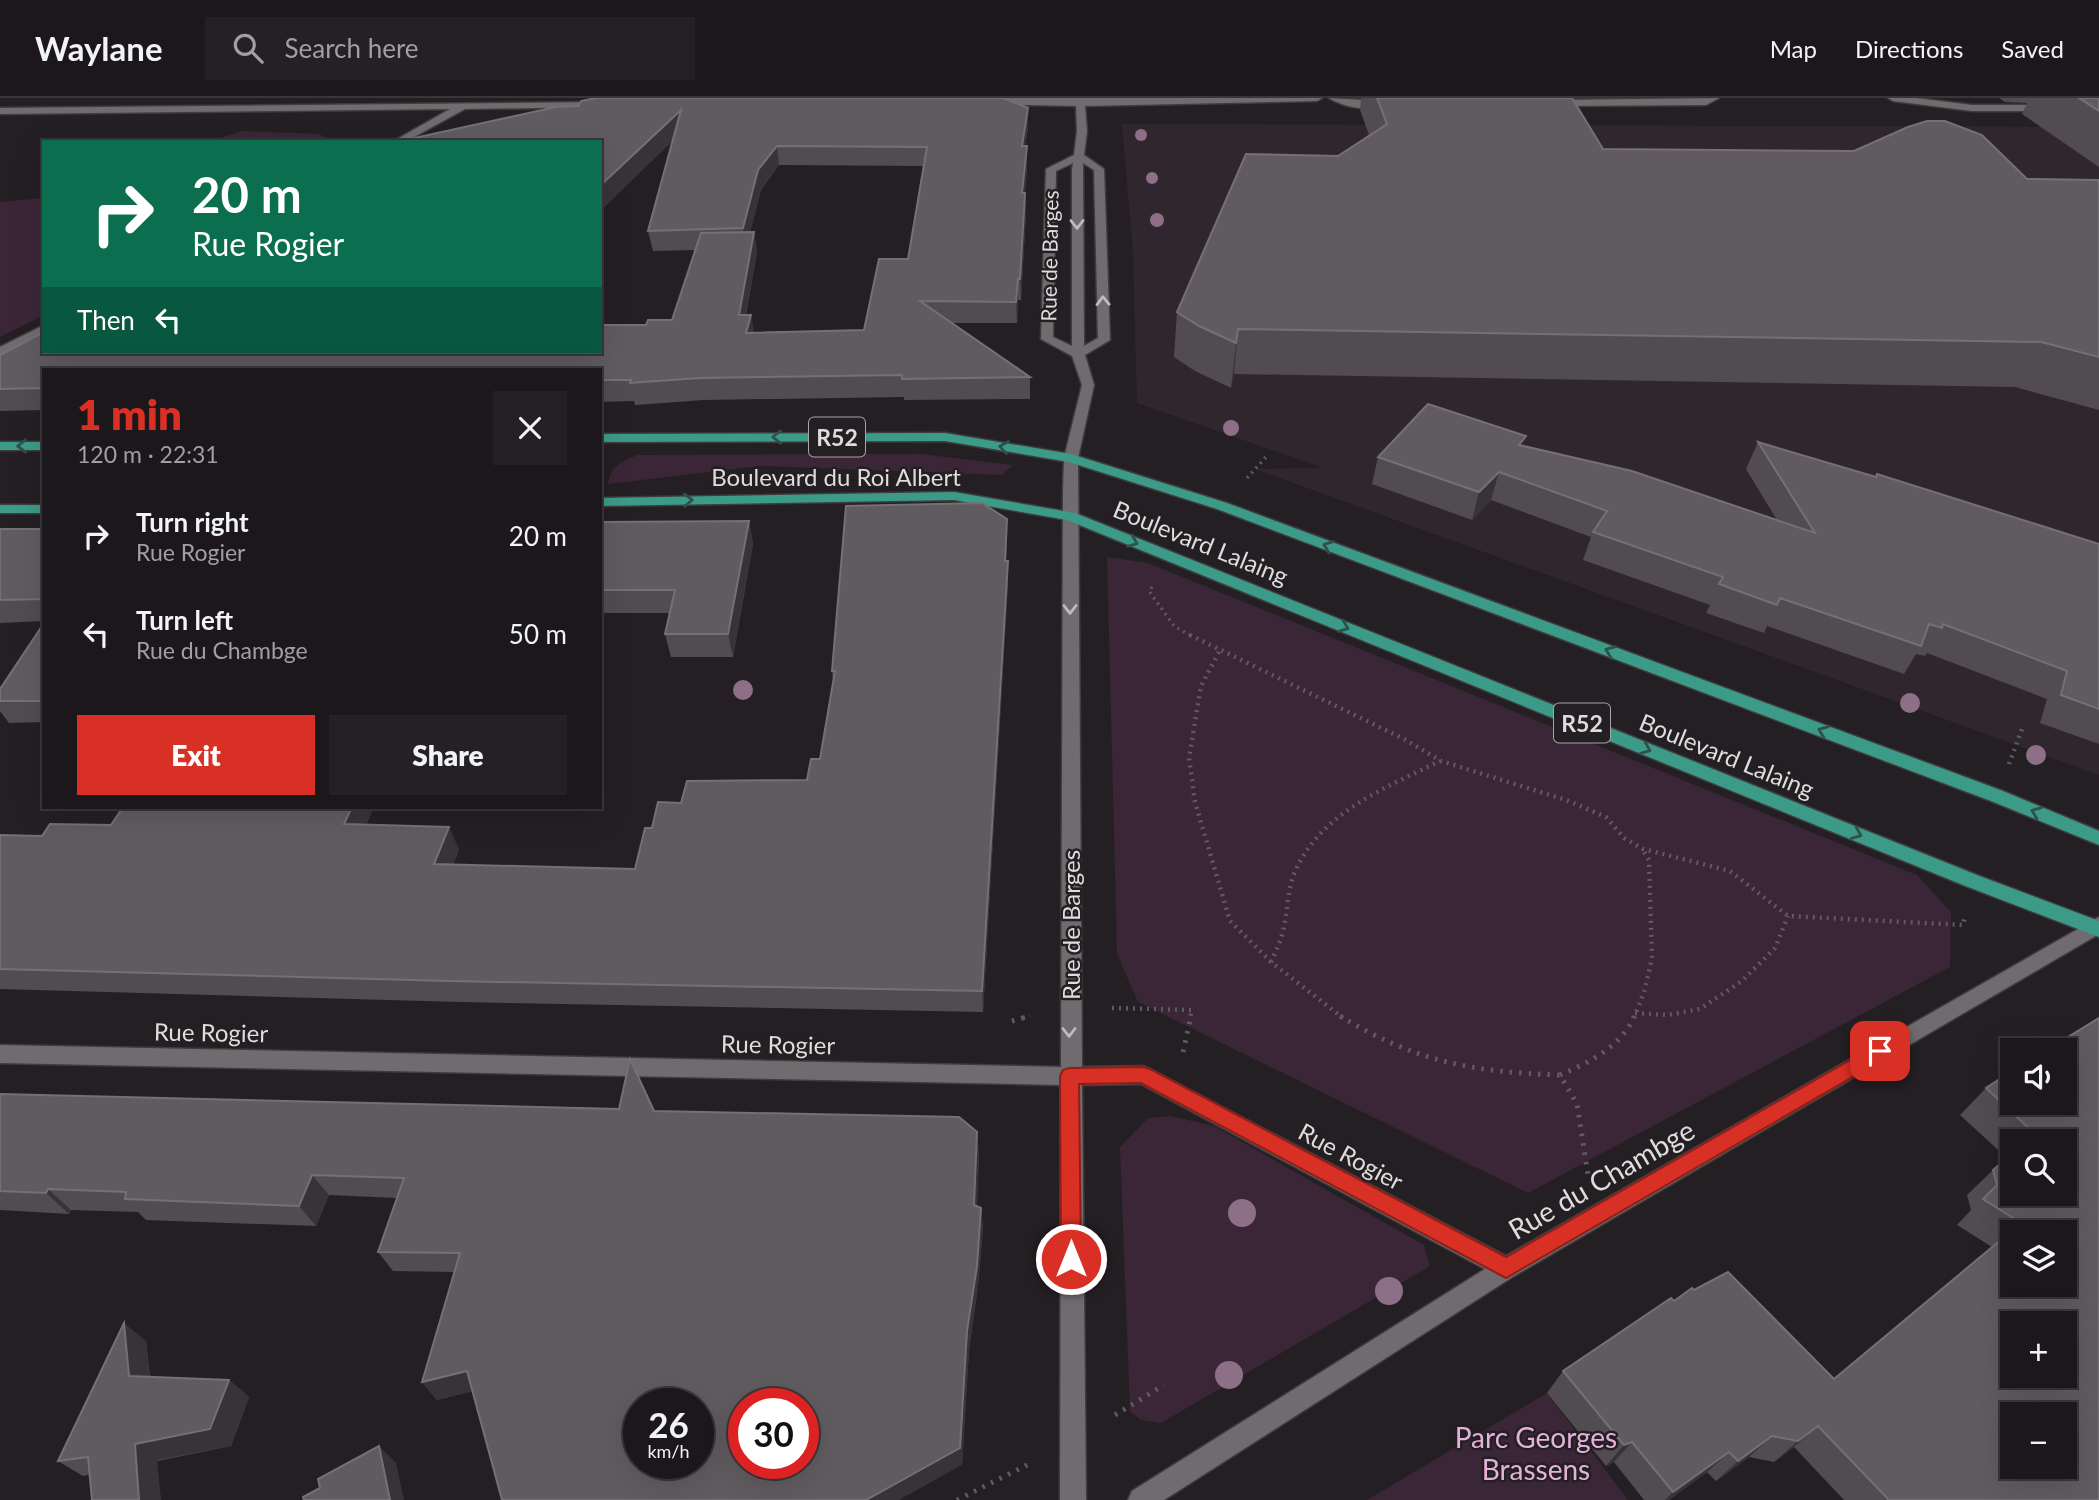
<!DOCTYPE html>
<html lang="en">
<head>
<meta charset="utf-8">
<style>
	body { margin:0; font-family:Lato,sans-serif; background:#242023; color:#f1f3f6; height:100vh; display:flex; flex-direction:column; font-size:26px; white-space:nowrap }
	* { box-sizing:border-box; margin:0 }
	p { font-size:23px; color:#a09fa2 }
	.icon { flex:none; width:38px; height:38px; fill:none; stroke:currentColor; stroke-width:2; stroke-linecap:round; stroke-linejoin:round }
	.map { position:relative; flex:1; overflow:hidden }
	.sheet { position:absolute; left:42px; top:270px; width:560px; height:441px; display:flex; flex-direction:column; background:#1b171a; border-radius:0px; box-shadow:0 7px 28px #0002,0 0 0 2px #393639 }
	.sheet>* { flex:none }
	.guide { position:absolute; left:42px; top:42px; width:560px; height:214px; border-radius:0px; box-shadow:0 7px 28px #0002,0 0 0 2px #393639; background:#0b6e4f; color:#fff; overflow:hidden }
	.tools { position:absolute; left:2000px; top:940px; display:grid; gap:14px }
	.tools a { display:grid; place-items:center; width:77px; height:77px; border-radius:0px; background:#1b171a; box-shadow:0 7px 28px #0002,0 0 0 2px #393639; font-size:35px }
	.speed { position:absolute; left:623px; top:1290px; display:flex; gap:14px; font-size:35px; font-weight:700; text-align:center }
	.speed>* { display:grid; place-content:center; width:91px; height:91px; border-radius:50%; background:#1b171a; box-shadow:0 7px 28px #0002,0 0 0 2px #393639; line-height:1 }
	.speed small { font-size:18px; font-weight:400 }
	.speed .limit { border:10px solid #d22; background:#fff; color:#111 }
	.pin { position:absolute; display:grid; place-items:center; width:60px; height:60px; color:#fff; margin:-30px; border-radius:14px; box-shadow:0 4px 10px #0006 }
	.me { position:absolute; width:77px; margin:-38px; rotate:0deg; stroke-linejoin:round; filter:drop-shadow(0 0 5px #0008) }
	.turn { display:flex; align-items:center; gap:24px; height:147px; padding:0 35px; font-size:32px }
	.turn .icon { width:91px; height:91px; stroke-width:2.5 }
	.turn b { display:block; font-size:49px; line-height:60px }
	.then { display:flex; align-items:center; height:66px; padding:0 35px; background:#0003; gap:14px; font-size:26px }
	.round { display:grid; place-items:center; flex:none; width:74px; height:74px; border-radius:0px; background:#242023 }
	.headline { display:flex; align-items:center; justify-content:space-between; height:119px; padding:0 35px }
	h1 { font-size:42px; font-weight:800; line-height:52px; color:#d93025 }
	.action { display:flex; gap:14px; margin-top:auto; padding:14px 35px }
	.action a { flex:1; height:80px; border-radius:0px; background:#d93025; color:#fff; font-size:28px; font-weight:800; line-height:80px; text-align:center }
	.action a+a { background:#242023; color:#f1f3f6 }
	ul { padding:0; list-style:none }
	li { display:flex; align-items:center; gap:21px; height:98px; padding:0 35px }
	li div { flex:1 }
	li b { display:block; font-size:26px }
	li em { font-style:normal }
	header { display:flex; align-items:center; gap:42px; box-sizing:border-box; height:98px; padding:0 35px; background:#1b171a; border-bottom:2px solid #393639 }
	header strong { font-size:33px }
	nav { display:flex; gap:38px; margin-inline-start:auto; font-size:24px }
	.search { width:490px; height:63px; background:#242023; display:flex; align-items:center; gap:18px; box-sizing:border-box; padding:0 24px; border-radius:0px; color:#a09fa2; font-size:26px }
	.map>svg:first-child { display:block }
	.built { fill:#30272e }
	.green { fill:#3a2637 }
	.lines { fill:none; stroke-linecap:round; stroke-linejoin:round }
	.minor-casing { stroke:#3f3c3e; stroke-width:3 }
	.major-casing { stroke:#3f3c3e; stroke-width:3 }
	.path-far2 { stroke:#5f5b5e; stroke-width:3.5; stroke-dasharray:2 4.5; stroke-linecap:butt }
	.path-far1 { stroke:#5f5b5e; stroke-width:4.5; stroke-dasharray:2 5; stroke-linecap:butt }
	.path { stroke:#5f5b5e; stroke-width:5; stroke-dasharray:2.5 7; stroke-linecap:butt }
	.minor { fill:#706b6f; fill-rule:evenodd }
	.major { fill:#3c9b88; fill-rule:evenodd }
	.tree { fill:#8e6f88 }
	.wall { fill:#514c50; fill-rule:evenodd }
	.shaded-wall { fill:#383337 }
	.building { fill:#605b5f; stroke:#747073; stroke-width:2; fill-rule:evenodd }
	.oneway { stroke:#bebabd }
	.oneway2 { stroke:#2e514b }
	.route { fill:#d93025; stroke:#8d1f18; stroke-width:2 }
	.labels { text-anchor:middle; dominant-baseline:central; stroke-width:5; stroke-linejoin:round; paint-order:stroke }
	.far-street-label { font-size:21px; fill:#dfdcde; stroke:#241f23 }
	.shield { fill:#241f23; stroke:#a7a3a6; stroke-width:2 }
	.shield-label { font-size:23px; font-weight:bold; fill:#dfdcde }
	.street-label { font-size:24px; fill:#dfdcde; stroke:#241f23 }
	.near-street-label { font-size:28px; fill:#dfdcde; stroke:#241f23 }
	.near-park-label { font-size:28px; fill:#e5b0db; stroke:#241f23 }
</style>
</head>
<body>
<header>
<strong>Waylane</strong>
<div class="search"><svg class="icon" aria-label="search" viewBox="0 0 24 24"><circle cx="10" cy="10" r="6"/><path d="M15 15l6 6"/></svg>Search here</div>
<nav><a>Map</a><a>Directions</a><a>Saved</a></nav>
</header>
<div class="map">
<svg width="2099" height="1402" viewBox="0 0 2099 1402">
	<rect width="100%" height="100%" fill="#241f23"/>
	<polygon class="built" points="1122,26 2099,29 2099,677 1255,371 1324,370 1137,305 1133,154"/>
	<g class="green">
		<polygon points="242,33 319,36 335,44 208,44"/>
		<polygon points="44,100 44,217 0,239 0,104"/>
		<path d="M921,356l92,11 -11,10 -243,-9 -151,18c3,-19 12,-21 29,-29z"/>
		<polygon points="1107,459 1148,465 1917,777 1951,814 1950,869 1528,1095 1138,904 1117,856"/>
		<polygon points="1170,1018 1214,1028 1424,1147 1430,1168 1161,1325 1141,1322 1130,1313 1120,1049 1148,1020"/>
		<polygon points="1547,1295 1628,1402 1367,1402"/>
	</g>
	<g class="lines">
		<g class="minor-casing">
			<g id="minor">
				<path d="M1075,0h247l-5,3 -232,5 2,25 -3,24 20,14 6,171 -25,15 9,30 -16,73 4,609 61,-1 7,3 356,187 593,-339v17l-585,342 -350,224h-36l4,-9 353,-222 -344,-185 -59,1 4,415h-26l1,-415 -1061,-22v-18l1061,22 2,-576 1,-33 18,-73 -10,-29 -31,-17 5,-170 28,-14 3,-24 -1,-25 -89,-2 -5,-3 5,-3zM1073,65l-1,6v177l-19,-9 3,-166zM1083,65l11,7 4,168 -14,8z"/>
				<path d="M1329,0l53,3 5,3c-15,9 -44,3 -58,-6z"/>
				<polygon points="1719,0 1706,7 1554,8 1549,5 1554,2"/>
				<polygon points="1888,0 1916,0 1972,7 2046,7 2051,10 2046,13 1972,13 1893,3"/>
				<polygon points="602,4 607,7 605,9 465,11 405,44 392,44 450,11 0,16 0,10"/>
				<polygon points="44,227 44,236 0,258 0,249"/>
			</g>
		</g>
		<g class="major-casing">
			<g id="major">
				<polygon points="945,335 1071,356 1227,405 2003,693 2099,733 2099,747 1991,703 1217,411 1069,364 945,343 600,344 600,336"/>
				<rect x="0" y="344" width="44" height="8"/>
				<polygon points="954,394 1075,415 1977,777 2099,823 2099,839 1963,787 1067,422 954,402 600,408 600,400"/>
				<rect x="0" y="407" width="44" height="8"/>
			</g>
		</g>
		<g class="path-far2">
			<polyline points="1247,380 1267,358"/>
			<polyline points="1152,489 1149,493 1174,528 1193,539"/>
		</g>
		<g class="path-far1">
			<polyline points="1190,537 1404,641 1441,663 1566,702 1606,719 1624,740 1643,751 1730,773 1788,818 1963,827 1965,818"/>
			<polyline points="1219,554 1201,588 1189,660 1195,704 1230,823 1271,864"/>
			<polyline points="2009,666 2022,631"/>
			<polyline points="1112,910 1192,912 1190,920"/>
			<polyline points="1635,915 1668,917 1700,911 1742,883 1775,850 1788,818"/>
			<polyline points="1023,920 1030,918"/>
			<path d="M1343,920l-72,-56c6,-13 12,-26 14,-41 3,-15 3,-32 9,-47 25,-61 91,-86 146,-113"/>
			<polyline points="1634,920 1645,891 1652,860 1649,762 1643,752"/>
		</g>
		<g class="path">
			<path d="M1340,918c76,46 133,56 220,59l17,29 11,71"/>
			<polyline points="1012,923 1029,918"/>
			<polyline points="1183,954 1191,918"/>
			<path d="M1560,977c28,-12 63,-29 74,-59"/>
			<polyline points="1115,1317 1164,1287"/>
			<polyline points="957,1402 1031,1365"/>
		</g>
		<use href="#minor" class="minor"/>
		<use href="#major" class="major"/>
	</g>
	<g class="tree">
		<circle cx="1141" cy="37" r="6"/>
		<circle cx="1152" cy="80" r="6"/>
		<circle cx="1157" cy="122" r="7"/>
		<circle cx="1231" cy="330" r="8"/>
		<circle cx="743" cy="592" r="10"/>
		<circle cx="1910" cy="605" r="10"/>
		<circle cx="2036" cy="657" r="10"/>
		<circle cx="1242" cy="1115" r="14"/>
		<circle cx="1389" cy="1193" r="14"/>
		<circle cx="1229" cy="1277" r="14"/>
	</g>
	<g class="wall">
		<polygon points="1355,0 1572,0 1603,51 2027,81 2099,82 2099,312 2015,289 1234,276 1231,290 1195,273 1174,259 1177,214 1338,58 1369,37 1360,12 1361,0"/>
		<polygon points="1999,0 2099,0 2099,69 2022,16 2027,5 2005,4"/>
		<path d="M1028,10v19l-3,19h2v20l-2,27 1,20 -5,87h-3l-1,23h-67l80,54v22l-126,1v-3l-200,3 -69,5 -1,-4 -34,1v-33h-556v41l-44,1v-56l646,-30 26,-5 24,-70 -43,1 -5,-20 24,-90 -72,70v-69zM779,67l144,1 -15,93 -44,71 -110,3 -8,-18 11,-63 -3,-20h-4l11,-42z"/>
		<polygon points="1758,344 2099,446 2099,646 2040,625 2047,601 1927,555 1925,558 1916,556 1904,576 1767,528 1764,535 1706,515 1710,507 1583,462 1591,439 1491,402 1472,422 1372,386 1378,359 1523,348 1777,422 1746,371"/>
		<polygon points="749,423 753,446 733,559 671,559 665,536 670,515 600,515 600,424"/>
		<polygon points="0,431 44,431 44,523 0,525"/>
		<polygon points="1007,443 1006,463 1008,485 983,914 461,904 0,891 0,737 42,738 111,727 127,709 370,709 372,713 366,727 459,751 453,767 635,771 652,730 681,705 807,682 820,661 833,582 832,573"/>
		<polygon points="44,526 44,624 9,625 0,613 0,591"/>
		<path d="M1986,990l79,14 34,398h-255l-50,-53 -20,15 -25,-5 -33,24 -9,-9 -38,28h-25l-30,-38 -8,4 -59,-73 16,-22 111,-70 20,-11 140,89 158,-132 -35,-22 14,-15 -4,-15 26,-25 14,-12 -47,-43zM2012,1043h53l-53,53z"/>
		<polygon points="0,996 654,1013 977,1034 979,1056 977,1108 981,1110 983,1130 978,1188 969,1252 962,1367 502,1402 472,1293 437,1302 422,1284 455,1174 393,1173 378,1154 397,1100 329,1097 316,1128 146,1122 138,1114 71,1112 69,1116 0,1112"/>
		<polygon points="146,1243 150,1279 229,1282 249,1299 231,1348 83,1378 58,1363"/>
	</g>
	<g class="shaded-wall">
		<polygon points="1028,10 1028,29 1022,67 1022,48"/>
		<polygon points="681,12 684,32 600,113 600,88"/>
		<polygon points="777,48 779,67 761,92 746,150 743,130 758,72"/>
		<polygon points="1027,48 1027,68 1023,115 1022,95"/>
		<polygon points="1025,95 1026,115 1021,202 1020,181"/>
		<polygon points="754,134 757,154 742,238 739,217"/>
		<polygon points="1018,181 1018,202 1017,225 1016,204"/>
		<polygon points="751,217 755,238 746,235"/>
		<polygon points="1238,231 1234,276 1231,290 1236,245"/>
		<polygon points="1499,374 1491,402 1472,422 1479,394"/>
		<polygon points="1007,421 1007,443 1005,485 1005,463"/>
		<polygon points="749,423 753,446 733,559 728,536"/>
		<polygon points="1008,463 1008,485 983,914 982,893"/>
		<polygon points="352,709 370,709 372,713 356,748 344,726"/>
		<polygon points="449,729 459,751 445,788 434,766"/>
		<polygon points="977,1034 979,1056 976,1128 974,1107"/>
		<polygon points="312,1077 329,1097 316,1128 299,1108"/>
		<polygon points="48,1091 71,1112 69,1116 46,1095"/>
		<polygon points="981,1110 983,1130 978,1188 969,1252 962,1367 899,1402 866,1402 967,1233"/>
		<polygon points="124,1225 146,1243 151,1296 129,1278"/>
		<polygon points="467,1273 481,1291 437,1302 422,1284"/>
		<polygon points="229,1282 249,1299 231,1348 157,1362 161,1402 139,1402 135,1346"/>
		<polygon points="1818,1328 1794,1349 1774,1364 1798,1343"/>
		<polygon points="1772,1338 1749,1359 1716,1383 1738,1363"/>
		<polygon points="1632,1344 1614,1364 1606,1368 1624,1347"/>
		<polygon points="379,1348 396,1365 404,1402 390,1402"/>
		<polygon points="1729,1354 1707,1374 1669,1402 1665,1402 1673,1394"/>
	</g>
	<g class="building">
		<polygon points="596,0 1003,0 1028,10 1022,48 1027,48 1022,95 1025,95 1020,181 1018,181 1016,204 920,203 1030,279 902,281 902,277 700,280 630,285 631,282 600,282 600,271 44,271 44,290 0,291 0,257 44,234 44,254 600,254 600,227 646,227 648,222 672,222 701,135 754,134 739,217 751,217 746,235 864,232 879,161 908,161 927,49 777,48 758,72 743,130 648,133 681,12 600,88 600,44 404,44 410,41 556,9 579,8 581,3"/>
		<polygon points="1377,0 1572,0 1603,51 1854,53 1908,29 1927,23 1945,23 1982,37 2027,81 2099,82 2099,259 2041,244 1238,231 1236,245 1199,228 1177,214 1246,56 1338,58 1387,26"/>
		<polygon points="2079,0 2099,0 2099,13"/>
		<polygon points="1428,306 1526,338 1519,347 1632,373 1815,435 1758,344 1876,379 1877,376 2099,446 2099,611 2061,597 2067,573 1943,526 1942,530 1929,526 1921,548 1780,500 1777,507 1719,486 1723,479 1593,434 1607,413 1499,374 1479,394 1378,359"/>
		<polygon points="982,405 1007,421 1005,463 1008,463 982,893 449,883 0,871 0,737 42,738 50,726 111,727 121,712 127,709 352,709 344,726 449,729 434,766 635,771 645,730 652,730 658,704 681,705 687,683 807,682 811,661 820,661 835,573 832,573 846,408"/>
		<polygon points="749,423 728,536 665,536 675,492 600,492 600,424"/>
		<polygon points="0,431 44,431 44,501 0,502"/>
		<polygon points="44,525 44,603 0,603 0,591"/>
		<path d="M2099,920v482h-210l-71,-74 -20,15 -26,-5 -34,25 -9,-9 -56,40 -41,-50 -8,3 -61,-74 108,-73 3,3 18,-13 2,2 34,-18 106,107 187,-156 -38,-24 14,-14 -4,-15 19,-16v40h53v-53h-37l8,-6 -50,-47 26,-17v31h53v-52h-18zM2012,1134h53v52h-53zM2012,1225h53v53h-53zM2012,1316h53v52h-53z"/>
		<path d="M630,961l24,52 305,6 18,15 -3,73 7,3 -4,58 -10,65 -7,117 -94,52h-365h1l-35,-129 -45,11 38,-129 -82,-1 26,-74 -92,-3 -13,31 -174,-7 1,-7 -78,-3 -2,4 -46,-2v-97l619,15zM639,1306h59v59h-59zM744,1306h59v59h-59z"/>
		<polygon points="124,1225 129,1278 229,1282 210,1331 135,1346 139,1402 92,1402 88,1359 58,1363"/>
		<polygon points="379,1348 390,1402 304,1402 303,1399 320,1390 318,1381"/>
	</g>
	<defs><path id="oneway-chevron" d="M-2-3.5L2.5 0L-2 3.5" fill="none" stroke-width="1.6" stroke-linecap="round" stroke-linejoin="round" transform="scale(1.75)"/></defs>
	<g class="oneway">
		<use href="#oneway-chevron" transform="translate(1077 126) rotate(90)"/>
		<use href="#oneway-chevron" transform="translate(1103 203) rotate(-92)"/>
		<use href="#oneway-chevron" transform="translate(1070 511) rotate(90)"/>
		<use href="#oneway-chevron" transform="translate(1069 934) rotate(90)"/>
	</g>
	<g class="oneway2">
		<use href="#oneway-chevron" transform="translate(777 339) rotate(180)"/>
		<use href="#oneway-chevron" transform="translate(22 348) rotate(179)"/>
		<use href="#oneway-chevron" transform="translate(1004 349) rotate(-170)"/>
		<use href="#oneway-chevron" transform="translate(688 402) rotate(-2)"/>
		<use href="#oneway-chevron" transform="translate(1133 444) rotate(22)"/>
		<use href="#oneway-chevron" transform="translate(1328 448) rotate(-159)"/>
		<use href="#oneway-chevron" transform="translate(1344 529) rotate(22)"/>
		<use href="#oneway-chevron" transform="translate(1610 553) rotate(-159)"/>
		<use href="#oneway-chevron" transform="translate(1823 633) rotate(-159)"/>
		<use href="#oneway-chevron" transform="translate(1646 651) rotate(22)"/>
		<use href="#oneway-chevron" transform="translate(2036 714) rotate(-158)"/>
		<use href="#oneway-chevron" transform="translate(1857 736) rotate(22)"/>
	</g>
	<polygon class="route" points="1880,945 1887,948 1889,953 1887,959 1506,1180 1141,985 1079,986 1081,1161 1078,1168 1071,1171 1064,1168 1061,1161 1060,978 1063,972 1069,970 1143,969 1150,971 1506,1159"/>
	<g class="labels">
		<g class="far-street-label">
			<text transform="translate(1049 158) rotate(-89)">Rue de Barges</text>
		</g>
		<g class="shield">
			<rect x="809" y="319.5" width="56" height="39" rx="5"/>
			<rect x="1554" y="605.5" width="56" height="39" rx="5"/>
		</g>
		<g class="shield-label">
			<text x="837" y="339">R52</text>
			<text x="1582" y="625">R52</text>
		</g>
		<g class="street-label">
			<text x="836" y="378">Boulevard du Roi Albert</text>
			<text transform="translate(1201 444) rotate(22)">Boulevard Lalaing</text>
			<text transform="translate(1727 657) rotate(22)">Boulevard Lalaing</text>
			<text transform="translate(1070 827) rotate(-90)">Rue de Barges</text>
			<text transform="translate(211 934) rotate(1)">Rue Rogier</text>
			<text transform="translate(778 946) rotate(1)">Rue Rogier</text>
			<text transform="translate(1351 1058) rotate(28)">Rue Rogier</text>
		</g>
		<g class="near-street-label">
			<text transform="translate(1601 1081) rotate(-30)">Rue du Chambge</text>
		</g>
		<g class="near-park-label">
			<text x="1536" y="1339">Parc Georges<tspan x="1536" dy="32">Brassens</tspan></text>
		</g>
	</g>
</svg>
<div class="tools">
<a><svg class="icon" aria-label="sound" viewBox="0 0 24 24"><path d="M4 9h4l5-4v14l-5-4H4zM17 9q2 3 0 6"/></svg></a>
<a><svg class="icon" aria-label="search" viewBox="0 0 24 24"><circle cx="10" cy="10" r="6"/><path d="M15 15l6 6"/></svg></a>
<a><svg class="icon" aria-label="layers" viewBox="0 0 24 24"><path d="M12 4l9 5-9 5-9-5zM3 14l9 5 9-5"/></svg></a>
<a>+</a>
<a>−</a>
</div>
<div class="speed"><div>26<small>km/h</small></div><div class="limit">30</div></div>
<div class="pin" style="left:1880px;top:953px;background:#d93025"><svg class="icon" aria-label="arrive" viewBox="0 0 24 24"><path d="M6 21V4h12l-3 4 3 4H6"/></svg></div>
<svg class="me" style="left:1071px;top:1161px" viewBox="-20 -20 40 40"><circle r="17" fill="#d93025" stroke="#fff" stroke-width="3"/><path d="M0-11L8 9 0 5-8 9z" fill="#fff"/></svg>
<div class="guide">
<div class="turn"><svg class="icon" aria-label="right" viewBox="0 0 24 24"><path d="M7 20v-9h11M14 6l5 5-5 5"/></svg><div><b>20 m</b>Rue Rogier</div></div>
<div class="then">Then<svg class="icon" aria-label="left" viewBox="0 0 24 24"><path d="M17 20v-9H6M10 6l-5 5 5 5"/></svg></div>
</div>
<section class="sheet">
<div class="headline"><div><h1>1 min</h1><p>120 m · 22:31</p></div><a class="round"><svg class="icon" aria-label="close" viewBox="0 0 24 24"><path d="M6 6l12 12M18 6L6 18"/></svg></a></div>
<ul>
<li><svg class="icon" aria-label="right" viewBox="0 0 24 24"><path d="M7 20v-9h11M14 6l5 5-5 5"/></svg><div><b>Turn right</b><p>Rue Rogier</p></div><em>20 m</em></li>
<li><svg class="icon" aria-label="left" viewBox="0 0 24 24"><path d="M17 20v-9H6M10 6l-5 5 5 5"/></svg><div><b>Turn left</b><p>Rue du Chambge</p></div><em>50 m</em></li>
</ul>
<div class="action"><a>Exit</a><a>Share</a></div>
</section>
</div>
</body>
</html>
